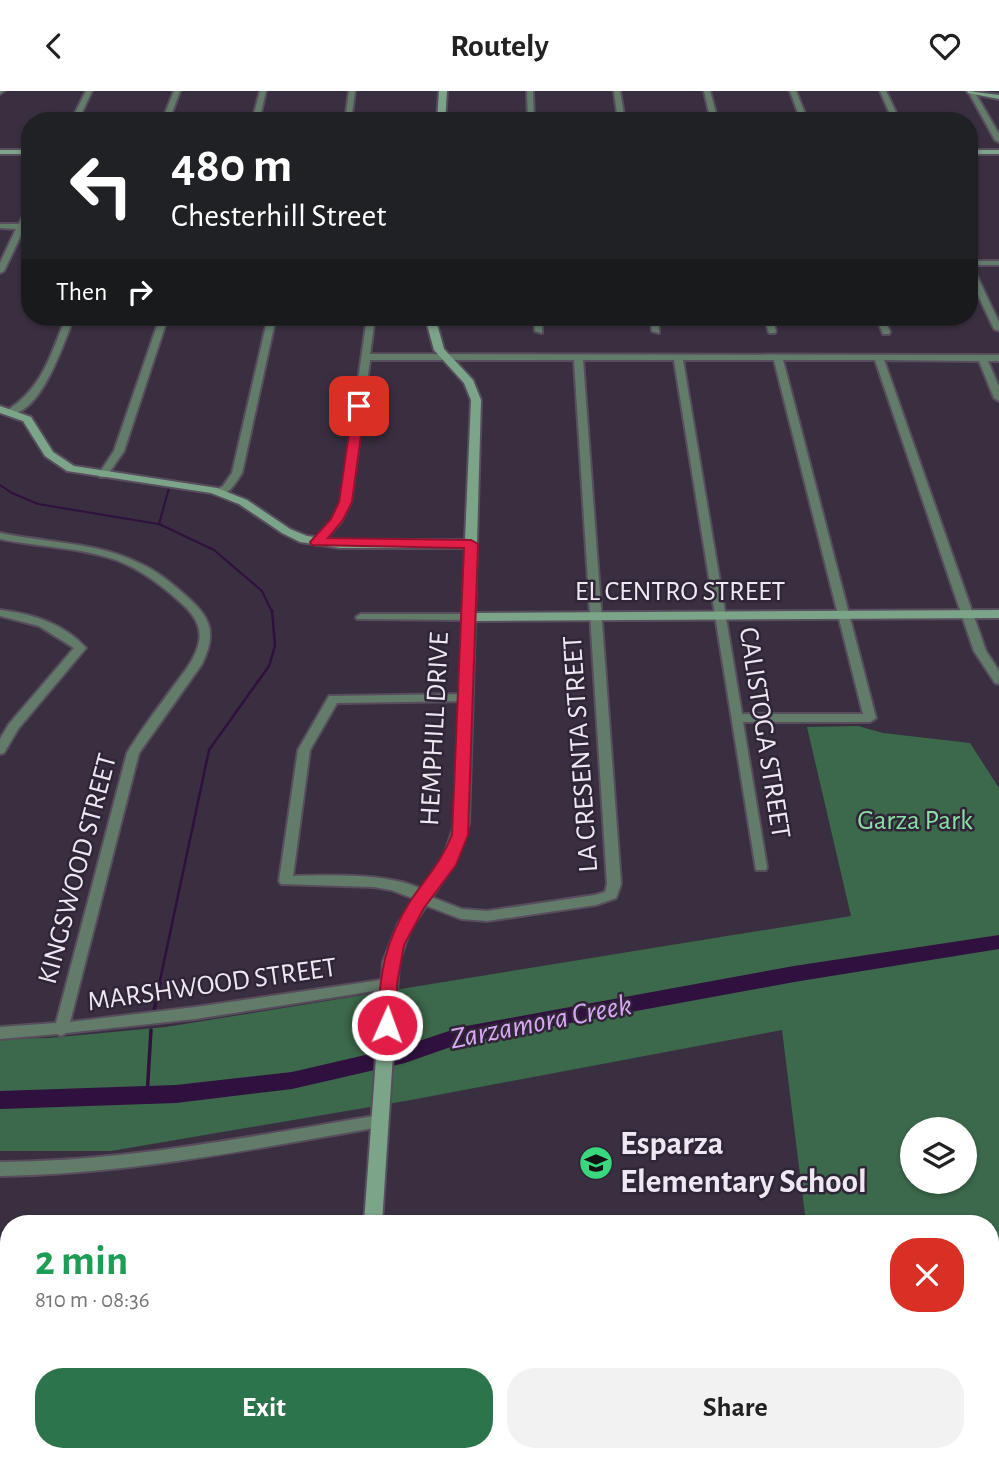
<!DOCTYPE html>
<html lang="en">
<head>
<meta charset="utf-8">
<style>
	body { margin:0; font-family:"Alegreya Sans",sans-serif; background:#f2f2f2; color:#222; height:100vh; display:flex; flex-direction:column; font-size:26px; white-space:nowrap }
	* { box-sizing:border-box; margin:0 }
	p { font-size:23px; color:#767676 }
	.icon { flex:none; width:38px; height:38px; fill:none; stroke:currentColor; stroke-width:2; stroke-linecap:round; stroke-linejoin:round }
	.map { position:relative; flex:1; overflow:hidden }
	.details { position:absolute; left:0px; top:1124px; width:999px; height:247px; display:flex; flex-direction:column; background:#fff; border-radius:28px 28px 0 0; box-shadow:0 2px 5px #0004 }
	.details>* { flex:none }
	.hud { position:absolute; left:21px; top:21px; width:957px; height:214px; border-radius:28px; box-shadow:0 2px 5px #0004; background:#202124; color:#fff; overflow:hidden }
	.controls { position:absolute; left:900px; top:1026px; display:grid; gap:14px }
	.controls a { display:grid; place-items:center; width:77px; height:77px; border-radius:50%; background:#fff; box-shadow:0 2px 5px #0004; font-size:35px }
	.pin { position:absolute; display:grid; place-items:center; width:60px; height:60px; color:#fff; margin:-30px; border-radius:14px; box-shadow:0 4px 10px #0006 }
	.me { position:absolute; width:77px; margin:-38px; rotate:2deg; stroke-linejoin:round; filter:drop-shadow(0 0 5px #0008) }
	.turn { display:flex; align-items:center; gap:24px; height:147px; padding:0 35px; font-size:32px }
	.turn .icon { width:91px; height:91px; stroke-width:2.5 }
	.turn b { display:block; font-size:49px; line-height:60px }
	.then { display:flex; align-items:center; height:66px; padding:0 35px; background:#0003; gap:14px; font-size:26px }
	.round { display:grid; place-items:center; flex:none; width:74px; height:74px; border-radius:28px; background:#f2f2f2 }
	.overview { display:flex; align-items:center; justify-content:space-between; height:119px; padding:0 35px }
	h1 { font-size:42px; font-weight:700; line-height:52px; color:#1e9e55 }
	.primary-button { display:flex; gap:14px; margin-top:auto; padding:14px 35px }
	.primary-button a { flex:1; height:80px; border-radius:28px; background:#2c744c; color:#fff; font-size:28px; font-weight:700; line-height:80px; text-align:center }
	.primary-button a+a { background:#f2f2f2; color:#222 }
	header { display:flex; justify-content:space-between; align-items:center; height:91px; padding:0 35px; background:#fff; font-size:32px; font-weight:700 }
	.map>svg:first-child { display:block }
	.green { fill:#3c684b; fill-rule:evenodd }
	.lines { fill:none; stroke-linecap:round; stroke-linejoin:round }
	.stream-far2 { stroke:#2f103e; stroke-width:2 }
	.stream-far1 { stroke:#2f103e; stroke-width:2.5 }
	.stream { stroke:#2f103e; stroke-width:3.5 }
	.river { fill:#2f103e; fill-rule:evenodd }
	.street-casing { stroke:#574d5d; stroke-width:4 }
	.secondary-casing { stroke:#574d5d; stroke-width:4 }
	.street { fill:#637c6a; fill-rule:evenodd }
	.secondary { fill:#7ca488; fill-rule:evenodd }
	.route { fill:#e11d48; stroke:#92132f; stroke-width:2 }
	.labels { text-anchor:middle; dominant-baseline:central; stroke-width:5; stroke-linejoin:round; paint-order:stroke }
	.street-label { font-size:28px; fill:#efe8f3; stroke:#302536 }
	.park-label { font-size:28px; fill:#89dfa5; stroke:#302536 }
	.water-label { font-size:30px; font-style:italic; fill:#d8a8f4; stroke:#302536 }
	.near-poi-label { font-size:33px; font-weight:bold; fill:#efe8f3; stroke:#302536; text-anchor:start }
</style>
</head>
<body>
<header><svg class="icon" aria-label="back" viewBox="0 0 24 24"><path d="M15 5l-7 7 7 7"/></svg>Routely<svg class="icon" aria-label="heart" viewBox="0 0 24 24"><path d="M12 20l-8-8c-3-5 5-10 8-4 3-6 11-1 8 4z"/></svg></header>
<div class="map">
<svg width="999" height="1370" viewBox="0 0 999 1370">
	<rect width="100%" height="100%" fill="#3a2f40"/>
	<g class="green">
		<path d="M858,635l25,7 87,10 29,45v673h-434l8,-8h417v-230h-184l-24,-193 -371,70 -300,51h-111v-112l49,-1 117,-11 685,-111 -44,-189zM912,1038h52v52h-52z"/>
		<polygon points="0,1211 9,1211 9,1304 0,1305"/>
		<polygon points="232,1362 312,1362 311,1370 231,1370"/>
		<polygon points="375,1362 486,1362 505,1370 374,1370"/>
	</g>
	<g class="lines">
		<g class="stream-far2">
			<polyline points="0,394 12,402 38,413 158,433"/>
			<polyline points="169,397 159,433 214,459 262,500 272,521"/>
		</g>
		<polyline class="stream-far1" points="159,894 209,659 269,575 275,555 272,519"/>
		<g class="stream">
			<polyline points="154,920 160,892"/>
			<polyline points="147,1005 151,939"/>
		</g>
		<polygon class="river" points="999,844 999,858 794,891 462,952 405,972 292,998 176,1012 0,1018 0,1000 176,994 292,981 404,955 461,936 794,875"/>
		<g class="street-casing">
			<g id="street">
				<polygon points="0,0 4,0 0,3"/>
				<polygon points="86,0 92,0 78,30 71,30"/>
				<polygon points="174,0 180,0 169,30 162,30"/>
				<polygon points="260,0 266,0 259,30 252,30"/>
				<polygon points="349,0 355,0 351,30 345,30"/>
				<polygon points="527,0 533,0 534,30 528,30"/>
				<polygon points="614,0 620,0 625,30 618,30"/>
				<polygon points="704,0 710,0 718,30 711,30"/>
				<polygon points="790,0 796,0 808,30 801,30"/>
				<polygon points="880,0 886,0 900,30 893,30"/>
				<polygon points="968,0 974,0 999,43 999,51 995,49"/>
				<polygon points="27,116 30,116 30,126 26,134 30,134 30,138 24,138 4,180 0,182 0,172 16,138 0,137 0,133 19,133"/>
				<rect x="970" y="170" width="29" height="4"/>
				<polygon points="970,177 974,179 999,231 999,240 994,238 970,187"/>
				<path d="M66,226h8c-10,25 -33,99 -66,97v-4c35,-23 43,-56 58,-93z"/>
				<polygon points="160,226 168,226 124,360 106,386 100,386 98,384 114,360"/>
				<path d="M268,226h8l-34,156c-7,10 -12,23 -26,21v-4l7,-4 9,-13z"/>
				<path d="M367,226h8l-5,37 629,1v6h-11l11,26v14l-5,-3 -15,-37 -95,-1 102,291 13,20v13l-4,-1 -21,-32 -99,-291h-92l93,358 -6,4h-127l24,145 -1,3h-10l-82,-510h-91l38,524 -5,14 -20,7 -109,16 -26,-2 -44,-17 -2,-3 -24,-9 -17,-3 -93,-3 -2,-3 19,-131 31,-54 137,-2 6,4 -2,3 -133,2 -27,47 -17,126c31,-1 118,-4 138,21l31,12 25,2 108,-16 10,-3 2,-8 -33,-524h-204l-19,142 -10,20 -20,22 -4,1 -5,-3 21,-23 8,-17zM683,269h91l89,354h-121z"/>
				<polygon points="534,226 542,226 542,242 535,240"/>
				<polygon points="650,226 658,226 659,242 652,240"/>
				<polygon points="764,226 772,226 776,240 775,242 769,242"/>
				<polygon points="876,226 884,226 890,241 889,243 883,243"/>
				<path d="M0,442c47,10 98,9 141,31 16,7 30,19 44,31 26,22 32,38 17,69l-63,89 -69,269 125,-15 193,-28 5,1 2,4 -2,4 -198,31 -129,14 -5,3 -4,-2 -57,5v-12l56,-4 71,-270c13,-22 28,-41 43,-62 10,-14 23,-28 28,-45 6,-19 -5,-33 -19,-45 -19,-17 -39,-32 -63,-41 -37,-13 -78,-13 -116,-21z"/>
				<path d="M0,519c32,4 63,13 86,38l-68,81 -14,24 -4,1v-15l9,-15 65,-76 -35,-22 -39,-10z"/>
				<polygon points="361,523 468,523 473,526 468,529 357,528 356,526"/>
				<path d="M380,1024l5,2 3,4 -3,4 -5,2c-127,22 -251,47 -380,49v-14c129,-1 253,-26 380,-47z"/>
			</g>
		</g>
		<g class="secondary-casing">
			<g id="secondary">
				<polygon points="439,0 447,0 445,30 437,30"/>
				<polygon points="967,0 999,4 999,8 968,2"/>
				<rect x="0" y="59" width="30" height="4"/>
				<rect x="970" y="59" width="29" height="4"/>
				<polygon points="425,226 435,226 444,258 473,289 481,309 475,522 999,519 999,527 475,530 469,732 457,769 410,839 399,871 382,1132 364,1132 383,871 398,833 443,768 455,732 465,457 340,457 300,451 282,442 239,413 211,402 67,380 45,365 23,330 0,322 0,315 31,326 53,361 74,375 217,397 247,409 290,438 307,445 340,449 465,449 471,309 464,292 434,259"/>
				<rect x="347" y="1362" width="20" height="8"/>
			</g>
		</g>
		<use href="#street" class="street"/>
		<use href="#secondary" class="secondary"/>
	</g>
	<path class="route" d="M359,311l6,4 -13,96 -9,18 -15,18 143,2 7,4 -10,291 -12,30 -32,43 -20,37 -7,39v41l-3,5 -7,3 -6,-3 -3,-5c1,-49 6,-83 33,-125 15,-22 31,-39 41,-65l12,-287 -152,-3 -2,-3 21,-23 8,-17 14,-96z"/>
	<defs>
		<g id="school-disc" transform="scale(1.75)"><circle r="9.5" fill="#39d87f" stroke="#302536"/><path d="M0-5L7-2L0 1L-7-2ZM-4 1L0 2.5L4 1V4Q0 6-4 4Z" fill="#111"/></g>
	</defs>
	<g fill-rule="evenodd">
		<use href="#school-disc" x="596" y="1072"/>
	</g>
	<g class="labels">
		<g class="street-label">
			<text x="680" y="501">EL CENTRO STREET</text>
			<text transform="translate(435 638) rotate(-87)">HEMPHILL DRIVE</text>
			<text transform="translate(764 642) rotate(81)">CALISTOGA STREET</text>
			<text transform="translate(581 663) rotate(-94)">LA CRESENTA STREET</text>
			<text transform="translate(78 778) rotate(-75)">KINGSWOOD STREET</text>
			<text transform="translate(212 894) rotate(-8)">MARSHWOOD STREET</text>
		</g>
		<g class="park-label">
			<text x="915" y="730">Garza Park</text>
		</g>
		<g class="water-label">
			<text transform="translate(541 931) rotate(-11)">Zarzamora Creek</text>
		</g>
		<g class="near-poi-label">
			<text x="620" y="1053">Esparza<tspan x="620" dy="38">Elementary School</tspan></text>
		</g>
	</g>
</svg>
<div class="controls">
<a><svg class="icon" aria-label="layers" viewBox="0 0 24 24"><path d="M12 4l9 5-9 5-9-5zM3 14l9 5 9-5"/></svg></a>
</div>
<div class="pin" style="left:359px;top:315px;background:#d93025"><svg class="icon" aria-label="arrive" viewBox="0 0 24 24"><path d="M6 21V4h12l-3 4 3 4H6"/></svg></div>
<svg class="me" style="left:387px;top:934px" viewBox="-20 -20 40 40"><circle r="17" fill="#e11d48" stroke="#fff" stroke-width="3"/><path d="M0-11L8 9 0 5-8 9z" fill="#fff"/></svg>
<div class="hud">
<div class="turn"><svg class="icon" aria-label="left" viewBox="0 0 24 24"><path d="M17 20v-9H6M10 6l-5 5 5 5"/></svg><div><b>480 m</b>Chesterhill Street</div></div>
<div class="then">Then<svg class="icon" aria-label="right" viewBox="0 0 24 24"><path d="M7 20v-9h11M14 6l5 5-5 5"/></svg></div>
</div>
<section class="details">
<div class="overview"><div><h1>2 min</h1><p>810 m · 08:36</p></div><a class="round" style="background:#d93025;color:#fff"><svg class="icon" aria-label="close" viewBox="0 0 24 24"><path d="M6 6l12 12M18 6L6 18"/></svg></a></div>
<div class="primary-button"><a>Exit</a><a>Share</a></div>
</section>
</div>
</body>
</html>
